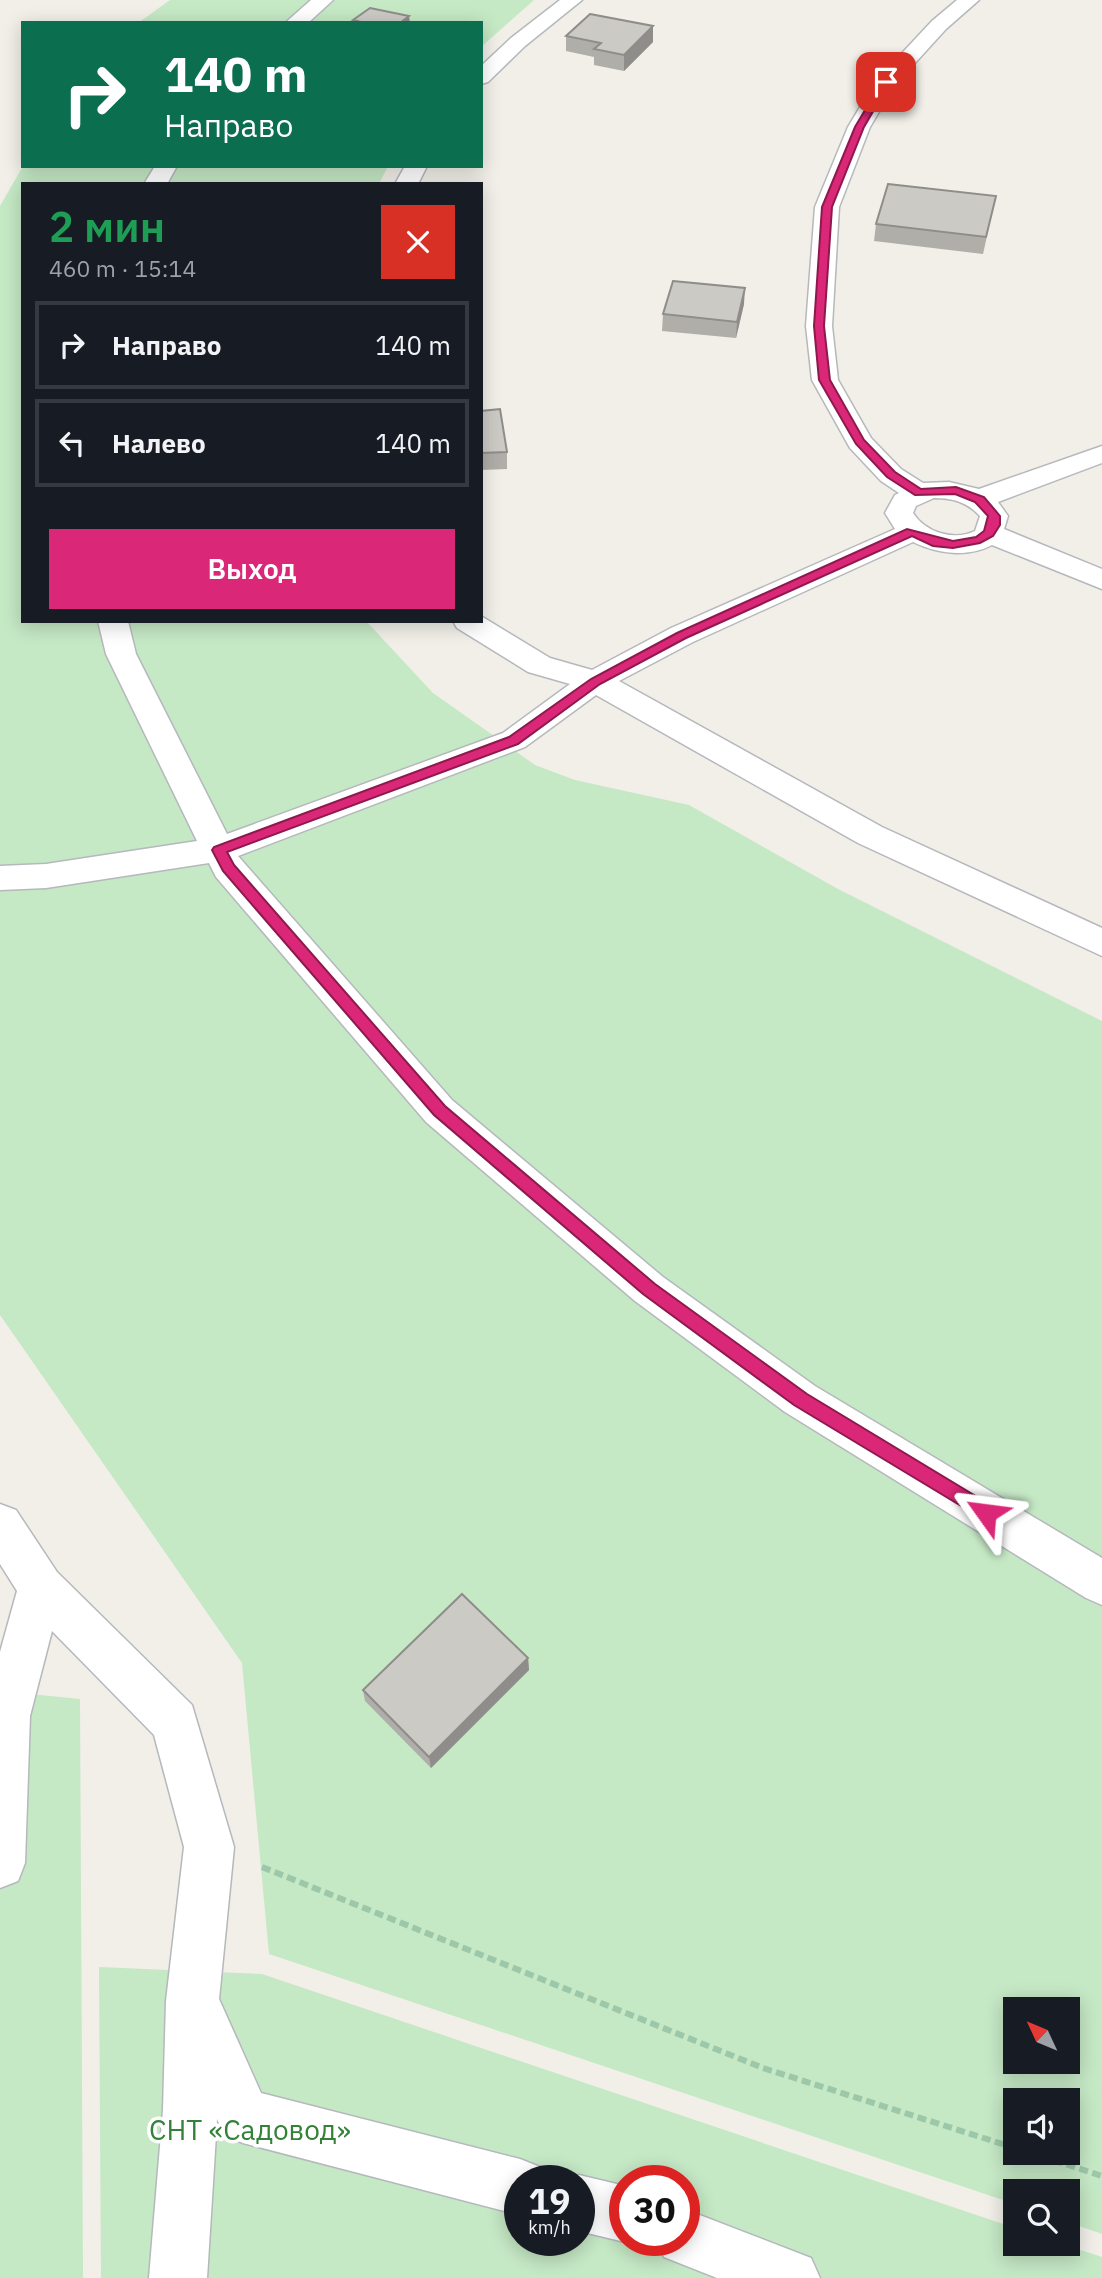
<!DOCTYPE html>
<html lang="ru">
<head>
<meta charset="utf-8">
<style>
	body { margin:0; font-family:"IBM Plex Sans",sans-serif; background:#20242c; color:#f1f3f6; height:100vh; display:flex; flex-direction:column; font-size:26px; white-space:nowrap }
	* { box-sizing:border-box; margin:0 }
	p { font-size:23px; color:#9ea1a6 }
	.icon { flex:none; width:38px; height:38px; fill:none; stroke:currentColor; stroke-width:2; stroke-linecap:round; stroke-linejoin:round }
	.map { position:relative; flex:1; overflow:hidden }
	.side { position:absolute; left:21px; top:182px; width:462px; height:441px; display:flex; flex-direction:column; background:#171b24; border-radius:0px; box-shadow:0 4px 18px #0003 }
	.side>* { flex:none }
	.guide { position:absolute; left:21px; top:21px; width:462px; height:147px; border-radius:0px; box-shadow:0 4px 18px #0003; background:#0b6e4f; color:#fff; overflow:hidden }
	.needle { width:46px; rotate:314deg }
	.fabs { position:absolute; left:1003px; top:1997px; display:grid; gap:14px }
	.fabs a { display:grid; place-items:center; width:77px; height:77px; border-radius:0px; background:#171b24; box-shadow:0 4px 18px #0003; font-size:35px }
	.speed { position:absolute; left:504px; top:2165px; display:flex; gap:14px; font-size:35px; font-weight:700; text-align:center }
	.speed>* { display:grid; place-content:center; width:91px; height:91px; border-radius:50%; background:#171b24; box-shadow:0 4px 18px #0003; line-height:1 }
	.speed small { font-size:18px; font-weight:400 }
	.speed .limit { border:10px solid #d22; background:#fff; color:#111 }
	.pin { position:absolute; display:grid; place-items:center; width:60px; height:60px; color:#fff; margin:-30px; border-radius:14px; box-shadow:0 4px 10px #0006 }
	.me { position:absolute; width:77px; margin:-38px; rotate:301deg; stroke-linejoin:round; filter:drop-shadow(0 0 5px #0008) }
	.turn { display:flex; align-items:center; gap:24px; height:147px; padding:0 28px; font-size:32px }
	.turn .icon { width:91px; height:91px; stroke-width:2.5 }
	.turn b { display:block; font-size:49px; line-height:60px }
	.round { display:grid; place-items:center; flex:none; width:74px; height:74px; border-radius:0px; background:#20242c }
	.head { display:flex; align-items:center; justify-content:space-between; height:119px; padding:0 28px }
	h1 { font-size:42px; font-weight:600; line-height:52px; color:#1e9e55 }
	.cta { display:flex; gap:14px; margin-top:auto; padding:14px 28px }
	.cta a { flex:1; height:80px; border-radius:0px; background:#db2777; color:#fff; font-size:28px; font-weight:600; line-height:80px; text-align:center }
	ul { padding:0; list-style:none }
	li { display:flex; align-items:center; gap:21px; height:88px; margin:0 14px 10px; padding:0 14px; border:4px solid #363941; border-radius:0px }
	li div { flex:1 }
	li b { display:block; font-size:26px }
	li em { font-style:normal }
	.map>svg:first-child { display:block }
	.green { fill:#c5e8c5; fill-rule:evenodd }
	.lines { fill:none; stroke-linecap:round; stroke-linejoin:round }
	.street-casing { stroke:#b5b8bc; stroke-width:3 }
	.path { stroke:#9cc7a9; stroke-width:6; stroke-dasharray:9 4.5; stroke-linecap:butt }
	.street { fill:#fff; fill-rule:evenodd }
	.wall { fill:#afaea9 }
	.shaded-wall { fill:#8f8d8a }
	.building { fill:#cccac5; stroke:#8f8d8a; stroke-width:2 }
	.route { fill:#db2777; stroke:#8e194d; stroke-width:2 }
	.labels { text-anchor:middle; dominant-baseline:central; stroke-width:7; stroke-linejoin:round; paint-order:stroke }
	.near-park-label { font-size:28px; fill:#348238; stroke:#fff }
</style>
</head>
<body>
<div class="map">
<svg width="1102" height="2278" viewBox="0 0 1102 2278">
	<rect width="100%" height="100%" fill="#f1efe8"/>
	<g class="green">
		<polygon points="170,0 534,0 481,47 481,23 138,23"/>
		<path d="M23,166h365l-9,18h-356v437h343l67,72 102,72 40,15 114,25 149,84 264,132v1213l-34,-12v-31h-53v13l-746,-250 -27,-291 -242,-348v-1109zM1015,2009h53v53h-53zM1015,2100h53v52h-53z"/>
		<polygon points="0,1691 80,1699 83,2278 0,2278"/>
		<path d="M99,1967l163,7 753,254v16h47l40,13v21h-1001zM520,2180h59v60h-59zM625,2180h59v60h-59z"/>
	</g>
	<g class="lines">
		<g class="street-casing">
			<g id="street">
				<polygon points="311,0 333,0 308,23 285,23"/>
				<polygon points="560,0 582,0 525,46 488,82 481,84 481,66 511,38"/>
				<path d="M957,0h22l-33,29 -51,56 -25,42 -31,80 -7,119 6,54 33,58 30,31 22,14 26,-1 30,7 123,-43v17l-104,39 10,14 -4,13 98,40v20l-110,-44c-25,13 -54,9 -79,-3l-220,100 -74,39 263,146 220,101v28l-244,-113 -262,-148 -71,52 -287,109 214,244 211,177 152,109 287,172v47l-16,-7 -301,-186 -150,-111 -209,-179 -210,-245 -7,-14 -163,25 -46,2v-24l46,-2 151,-23 -91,-187 -8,-33h30l8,33 91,180 276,-101 67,-49 -42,-12 -71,-44 -4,-7h28v-5l69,42 42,12 79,-42 224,-99 -10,-16 10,-18 4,-2 -18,-12 -31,-33 -38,-68 -6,-54 9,-119 33,-80 27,-45 57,-61zM934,498c19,0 33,4 46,18l-5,15c-21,10 -49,2 -62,-18l3,-7z"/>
				<polygon points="155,166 177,166 167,184 144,184"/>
				<polygon points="405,166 427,166 418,184 395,184"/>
				<polygon points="0,1504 16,1510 57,1572 192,1705 234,1847 219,1999 261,2093 520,2159 540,2167 545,2180 520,2180 520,2215 243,2143 224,2135 217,2119 207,2278 149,2278 163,2110 166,2001 184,1847 154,1735 52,1631 30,1716 25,1863 18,1881 0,1888 0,1652 17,1591 0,1564"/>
				<polygon points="579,2175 625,2186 625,2240 630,2240 625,2242 579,2231 579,2180 566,2180"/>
				<polygon points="684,2209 811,2258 820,2278 717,2278 664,2257 657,2240 684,2240"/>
			</g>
		</g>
		<g class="path">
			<polyline points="262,1867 763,2068 1015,2148"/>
			<polyline points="1028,2152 1102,2176"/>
		</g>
		<use href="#street" class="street"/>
	</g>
	<g class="wall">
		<polygon points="653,26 653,42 624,71 594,65 594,57 566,51 566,36"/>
		<polygon points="996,196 983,254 874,241 876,224"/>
		<polygon points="744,304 736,338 662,331 663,314"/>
		<polygon points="481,411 507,452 507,469 481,470"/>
		<polygon points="528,1658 529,1670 431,1768 365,1701 363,1690"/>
	</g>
	<g class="shaded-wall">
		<polygon points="409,16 410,23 400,23"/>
		<polygon points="653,26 653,42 624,71 624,55"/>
		<polygon points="745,288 744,304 736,338 737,322"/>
		<polygon points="528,1658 529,1670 431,1768 429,1757"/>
	</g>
	<g class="building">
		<polygon points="370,8 409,16 400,23 365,23 353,20"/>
		<polygon points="590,14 653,26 624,55 594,49 601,43 566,36"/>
		<polygon points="888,184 996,196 986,237 876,224"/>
		<polygon points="673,281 745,288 737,322 663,314"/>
		<polygon points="500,409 507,452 481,453 481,411"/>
		<polygon points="462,1594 528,1658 429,1757 363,1690"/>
	</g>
	<polygon class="route" points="883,80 890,82 864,127 832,207 824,326 830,380 864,440 895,472 921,489 956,487 984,497 1000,516 1000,525 993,536 980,543 953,548 933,546 912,536 686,638 600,684 518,744 227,852 234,865 445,1106 655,1284 807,1394 992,1506 995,1513 992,1519 986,1521 794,1405 643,1294 434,1115 223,871 212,850 214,847 509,737 591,679 677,633 907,529 953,541 976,537 984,531 988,516 975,502 955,494 915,495 887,477 856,444 819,380 814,326 822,207 855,127"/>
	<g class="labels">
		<g class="near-park-label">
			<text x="250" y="2129">СНТ «Садовод»</text>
		</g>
	</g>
</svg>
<div class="fabs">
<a><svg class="needle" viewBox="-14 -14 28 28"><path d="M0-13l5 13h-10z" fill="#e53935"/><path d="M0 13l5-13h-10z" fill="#9ea1a6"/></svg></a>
<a><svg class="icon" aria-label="sound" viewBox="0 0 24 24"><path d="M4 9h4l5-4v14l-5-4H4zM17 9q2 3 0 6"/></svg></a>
<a><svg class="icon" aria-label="search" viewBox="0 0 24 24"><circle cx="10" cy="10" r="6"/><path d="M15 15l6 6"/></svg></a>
</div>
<div class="speed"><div>19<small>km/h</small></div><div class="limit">30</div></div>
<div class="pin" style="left:886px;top:82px;background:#d93025"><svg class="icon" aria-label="arrive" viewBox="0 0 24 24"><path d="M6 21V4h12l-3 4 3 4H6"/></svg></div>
<svg class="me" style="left:986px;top:1513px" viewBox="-20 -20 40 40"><path d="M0-17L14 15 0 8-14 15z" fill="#db2777" stroke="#fff" stroke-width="4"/></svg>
<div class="guide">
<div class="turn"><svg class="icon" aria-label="right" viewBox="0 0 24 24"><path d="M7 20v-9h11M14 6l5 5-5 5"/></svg><div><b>140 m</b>Направо</div></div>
</div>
<section class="side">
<div class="head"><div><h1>2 мин</h1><p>460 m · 15:14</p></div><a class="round" style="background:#d93025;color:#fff"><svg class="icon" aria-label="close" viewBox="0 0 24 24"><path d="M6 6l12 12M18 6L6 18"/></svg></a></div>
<ul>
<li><svg class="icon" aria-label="right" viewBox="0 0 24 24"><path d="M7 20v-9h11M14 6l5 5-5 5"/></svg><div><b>Направо</b></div><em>140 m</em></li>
<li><svg class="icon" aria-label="left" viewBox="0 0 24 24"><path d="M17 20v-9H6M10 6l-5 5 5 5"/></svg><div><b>Налево</b></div><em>140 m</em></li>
</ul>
<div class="cta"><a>Выход</a></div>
</section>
</div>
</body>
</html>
